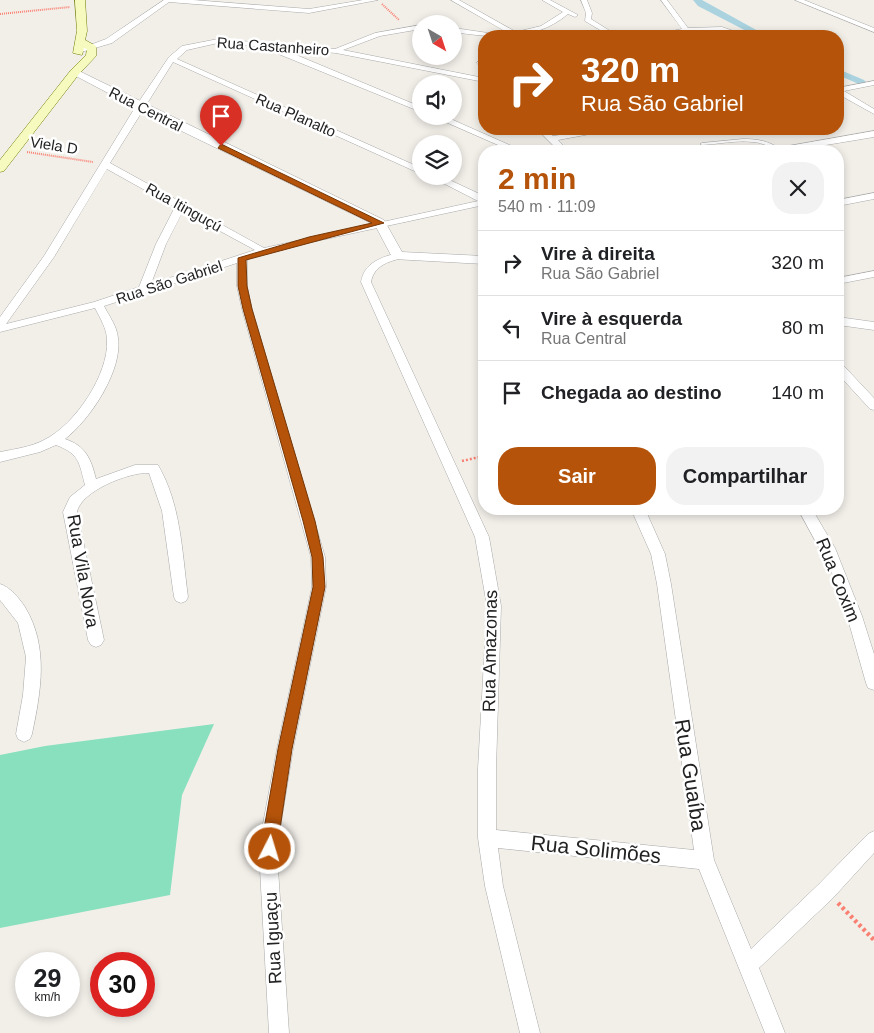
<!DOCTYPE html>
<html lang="pt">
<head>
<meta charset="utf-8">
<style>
	body { margin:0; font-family:Helvetica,sans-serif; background:#f2f2f2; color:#202124; height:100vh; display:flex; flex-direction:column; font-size:19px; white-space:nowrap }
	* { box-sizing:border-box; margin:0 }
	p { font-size:16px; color:#757577 }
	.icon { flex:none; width:28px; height:28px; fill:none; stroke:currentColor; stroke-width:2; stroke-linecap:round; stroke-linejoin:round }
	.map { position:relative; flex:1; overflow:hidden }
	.side { position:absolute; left:478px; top:145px; width:366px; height:370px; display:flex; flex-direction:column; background:#fff; border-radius:20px; box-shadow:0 2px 8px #0003 }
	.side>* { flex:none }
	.banner { position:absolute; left:478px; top:30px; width:366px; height:105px; border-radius:20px; box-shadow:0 2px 8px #0003; background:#b45309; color:#fff; overflow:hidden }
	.needle { width:32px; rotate:141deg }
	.tools { position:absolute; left:412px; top:15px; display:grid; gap:10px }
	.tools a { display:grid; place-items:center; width:50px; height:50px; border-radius:50%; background:#fff; box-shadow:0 2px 8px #0003; font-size:25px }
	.speed { position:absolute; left:15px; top:952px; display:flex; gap:10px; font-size:25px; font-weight:700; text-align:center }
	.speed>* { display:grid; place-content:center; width:65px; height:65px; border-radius:50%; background:#fff; box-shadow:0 2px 8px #0003; line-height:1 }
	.speed small { font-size:12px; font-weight:400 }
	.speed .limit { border:8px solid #d22; background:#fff; color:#111 }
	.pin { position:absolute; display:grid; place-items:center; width:42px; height:42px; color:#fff; margin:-51px -21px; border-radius:50% 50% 50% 0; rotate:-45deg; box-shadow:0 0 5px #0007 }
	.pin .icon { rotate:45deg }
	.me { position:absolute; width:55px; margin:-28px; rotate:5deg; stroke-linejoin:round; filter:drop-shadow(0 0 4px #0008) }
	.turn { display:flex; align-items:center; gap:18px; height:105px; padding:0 20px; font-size:22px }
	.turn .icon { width:65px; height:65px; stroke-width:2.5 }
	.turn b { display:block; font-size:35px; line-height:42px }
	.round { display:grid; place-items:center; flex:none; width:52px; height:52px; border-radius:20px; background:#f2f2f2 }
	.head { display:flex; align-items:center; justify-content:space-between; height:85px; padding:0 20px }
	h1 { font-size:30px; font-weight:700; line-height:38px; color:#b45309 }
	.action { display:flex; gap:10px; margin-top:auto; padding:10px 20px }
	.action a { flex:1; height:58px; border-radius:20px; background:#b45309; color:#fff; font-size:20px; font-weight:700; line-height:58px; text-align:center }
	.action a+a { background:#f2f2f2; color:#202124 }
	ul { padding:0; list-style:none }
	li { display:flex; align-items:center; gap:15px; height:65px; padding:0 20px; border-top:1px solid #e0e0e0 }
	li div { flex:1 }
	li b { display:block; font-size:19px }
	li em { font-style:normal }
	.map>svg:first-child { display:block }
	.pitch { fill:#88e0be }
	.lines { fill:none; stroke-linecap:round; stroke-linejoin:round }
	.canal { fill:#aad3df; fill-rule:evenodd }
	.service-casing { stroke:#a9a9a9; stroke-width:1 }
	.minor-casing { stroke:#a9a9a9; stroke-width:1 }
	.tertiary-casing { stroke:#a9a9a9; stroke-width:1 }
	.secondary-casing { stroke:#707d05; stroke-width:1 }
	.path-far2 { stroke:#fa8072; stroke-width:2; stroke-dasharray:1 1; stroke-linecap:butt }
	.path-far1 { stroke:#fa8072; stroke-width:2.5; stroke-dasharray:2 2; stroke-linecap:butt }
	.path { stroke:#fa8072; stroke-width:4.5; stroke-dasharray:3 3; stroke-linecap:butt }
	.service { fill:#fff; fill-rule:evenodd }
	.minor { fill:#fff; fill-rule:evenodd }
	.tertiary { fill:#fff; fill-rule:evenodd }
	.secondary { fill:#f7fabf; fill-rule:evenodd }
	.route { fill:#b45309; stroke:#753606 }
	.labels { text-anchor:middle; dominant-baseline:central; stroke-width:5; stroke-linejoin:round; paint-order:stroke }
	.far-street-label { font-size:15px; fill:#222; stroke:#fff }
	.street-label { font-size:18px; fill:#222; stroke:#fff }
	.near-street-label { font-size:21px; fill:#222; stroke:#fff }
</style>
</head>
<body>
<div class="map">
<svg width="874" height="1033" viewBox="0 0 874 1033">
	<rect width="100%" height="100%" fill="#f2efe9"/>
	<polygon class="pitch" points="214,724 182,795 170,895 0,928 0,755 45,746"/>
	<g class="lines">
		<g class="canal">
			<polygon points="693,0 702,0 767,36 756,36 698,6"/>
			<polygon points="838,69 864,80 866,82 861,85 838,75"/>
		</g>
		<g class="service-casing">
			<path id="service" d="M743,139c15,0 28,2 39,12 -6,0 -8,-3 -14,-5 -5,-2 -10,-4 -15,-4 -17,-2 -34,2 -51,3l-2,-1 2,-1z"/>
		</g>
		<g class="minor-casing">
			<g id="minor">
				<polygon points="164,0 193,0 309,9 363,0 378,0 309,13 169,2 112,43 78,53 74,51 106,39"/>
				<path d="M451,0h8l57,32 25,-6 22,-14 -21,-12h8l28,15 -3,2 -7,-3c-33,28 -75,24 -114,18v-4l41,6 13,-1z"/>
				<polygon points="581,0 587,0 592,13 591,19 618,36 610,36 585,21 586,13"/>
				<polygon points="661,0 667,0 688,28 722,27 748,36 710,31 647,36 682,29"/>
				<polygon points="795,0 804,0 874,28 874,32"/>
				<path d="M421,25v4l-41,7 -37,14 141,28v4l-148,-29 -118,-10 -31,7 -10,9 244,109v6l-248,-112 -63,101 154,85 214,-47 -49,-25h12l43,20v9l-172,37 -65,17v27l5,23 73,248 1,30 -33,162 -13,80 -2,40 11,164h-20l-9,-164 2,-40 15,-80 35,-162 -1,-30 -69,-248 -5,-23v-23l-133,43c5,10 13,20 14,32 5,32 -28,82 -53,101 21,7 26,20 31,40l39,-14h23c23,39 24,87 30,132l-2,4 -5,2 -5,-2 -2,-4 -12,-86 -13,-38c-20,-1 -68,18 -72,39l27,128 -3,5 -5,2 -5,-2 -3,-5 -25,-128 7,-15 15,-12c-6,-22 -5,-31 -29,-40l-16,7 -40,10v-10c15,-3 31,-5 44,-12 31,-15 65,-66 63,-100 0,-11 -7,-22 -12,-32l-95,24v-15l44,-61 92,-150 33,-49 13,-11 36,-7 117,10 40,-16zM107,169l68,38 -19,37 -17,43 -45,15 -88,22 48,-67zM183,211l72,39 -104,34 15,-40z"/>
				<polygon points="276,49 282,49 421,107 421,112 276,53"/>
				<polygon points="481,58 484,58 484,71 477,63"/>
				<polygon points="874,81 874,85 844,91 874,109 874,114 838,94 838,88"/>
				<polygon points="432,116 444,116 523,151 512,151"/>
				<polygon points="537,129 546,129 553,136 599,129 617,129 558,140 568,151 559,151"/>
				<polygon points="874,131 874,137 790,151 773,151 777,148"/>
				<polygon points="874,193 874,199 838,206 838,200"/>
				<path d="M398,253l4,1v4c-15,4 -28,8 -31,24l118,255 12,69 -5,163v61l198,20 -37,-266 -6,-30 -20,-45h14l20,45 6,30 43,276 37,89 68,-65 49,-50 6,-3v22l-41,45 -74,70 26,65h-20l-66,-164 -201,-21 5,38 37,147h-20l-35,-147 -7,-48v-69l9,-163 -12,-69 -114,-255c3,-19 20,-25 37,-29z"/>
				<polygon points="874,271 874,277 838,284 838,278"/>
				<polygon points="838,363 842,364 874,398 874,410 870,409 838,374"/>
				<polygon points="798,509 812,509 835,548 862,616 874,654 874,690 868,688 866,683 847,616 831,570"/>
				<path d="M0,584c10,3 19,14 25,23 24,40 16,84 7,127l-2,5 -6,3 -6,-3 -2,-5 7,-39 3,-38 -8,-34 -18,-23z"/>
			</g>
		</g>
		<g class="tertiary-casing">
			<g id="tertiary">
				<polygon points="75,69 384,220 402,252 484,256 484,264 393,259 375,225 167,124 72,74 70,72"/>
				<polygon points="838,317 874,322 874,330 838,325"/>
			</g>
		</g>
		<g class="secondary-casing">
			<polygon id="secondary" points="75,0 85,0 87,31 85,40 96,46 96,56 79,74 4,171 0,172 0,160 71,70 86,55 87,49 84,48 82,55 73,53 77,31"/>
		</g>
		<g class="path-far2">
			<polyline points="382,4 399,20"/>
			<polyline points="0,14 70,7"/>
			<polyline points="27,152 93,162"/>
		</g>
		<polyline class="path-far1" points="462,461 484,456"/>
		<polyline class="path" points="838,903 874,940"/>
		<use href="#service" class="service"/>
		<use href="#minor" class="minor"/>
		<use href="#tertiary" class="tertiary"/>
		<use href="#secondary" class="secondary"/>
	</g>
	<polygon class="route" points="221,144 384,223 246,260 247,286 252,309 315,521 323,557 325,587 292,749 276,855 270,857 265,855 263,849 264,829 278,749 313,587 312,557 303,521 243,309 238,286 238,258 309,237 372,223 218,148"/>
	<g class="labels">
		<g class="far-street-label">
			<text transform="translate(273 46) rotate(4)">Rua Castanheiro</text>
			<text transform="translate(146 109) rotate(27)">Rua Central</text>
			<text transform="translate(296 115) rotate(24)">Rua Planalto</text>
			<text transform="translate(54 145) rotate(9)">Viela D</text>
			<text transform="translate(184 207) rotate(29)">Rua Itinguçú</text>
			<text transform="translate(169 282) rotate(-18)">Rua São Gabriel</text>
		</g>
		<g class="street-label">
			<text transform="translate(83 571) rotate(80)">Rua Vila Nova</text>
			<text transform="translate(838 580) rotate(68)">Rua Coxim</text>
			<text transform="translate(490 651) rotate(-89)">Rua Amazonas</text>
			<text transform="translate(273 938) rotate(-93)">Rua Iguaçu</text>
		</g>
		<g class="near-street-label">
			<text transform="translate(691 775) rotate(81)">Rua Guaíba</text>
			<text transform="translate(596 849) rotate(6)">Rua Solimões</text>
		</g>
	</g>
</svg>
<div class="tools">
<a><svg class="needle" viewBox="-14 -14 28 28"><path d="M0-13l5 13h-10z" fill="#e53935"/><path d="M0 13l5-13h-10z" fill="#757577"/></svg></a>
<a><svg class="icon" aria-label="sound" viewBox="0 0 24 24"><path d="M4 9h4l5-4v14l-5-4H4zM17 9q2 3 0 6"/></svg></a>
<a><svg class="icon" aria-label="layers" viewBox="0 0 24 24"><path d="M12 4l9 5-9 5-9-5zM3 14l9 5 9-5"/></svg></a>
</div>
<div class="speed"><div>29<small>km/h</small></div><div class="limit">30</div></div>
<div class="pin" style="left:221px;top:146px;background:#d93025"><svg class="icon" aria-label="arrive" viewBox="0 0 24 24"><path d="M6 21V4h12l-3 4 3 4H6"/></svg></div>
<svg class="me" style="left:270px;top:849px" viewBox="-20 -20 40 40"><circle r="17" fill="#b45309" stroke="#fff" stroke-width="3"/><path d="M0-11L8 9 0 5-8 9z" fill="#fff"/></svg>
<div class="banner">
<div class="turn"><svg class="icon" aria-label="right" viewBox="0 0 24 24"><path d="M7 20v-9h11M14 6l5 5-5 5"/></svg><div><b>320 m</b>Rua São Gabriel</div></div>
</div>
<section class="side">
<div class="head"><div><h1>2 min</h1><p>540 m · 11:09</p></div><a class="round"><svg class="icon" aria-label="close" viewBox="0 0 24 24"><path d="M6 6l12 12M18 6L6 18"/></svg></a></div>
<ul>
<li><svg class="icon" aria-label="right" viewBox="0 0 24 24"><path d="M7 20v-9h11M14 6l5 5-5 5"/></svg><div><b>Vire à direita</b><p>Rua São Gabriel</p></div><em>320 m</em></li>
<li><svg class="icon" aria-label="left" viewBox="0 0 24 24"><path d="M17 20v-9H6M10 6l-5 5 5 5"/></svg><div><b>Vire à esquerda</b><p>Rua Central</p></div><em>80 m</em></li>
<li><svg class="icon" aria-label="arrive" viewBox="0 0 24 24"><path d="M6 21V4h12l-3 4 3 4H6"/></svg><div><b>Chegada ao destino</b></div><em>140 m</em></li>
</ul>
<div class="action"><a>Sair</a><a>Compartilhar</a></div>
</section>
</div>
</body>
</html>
